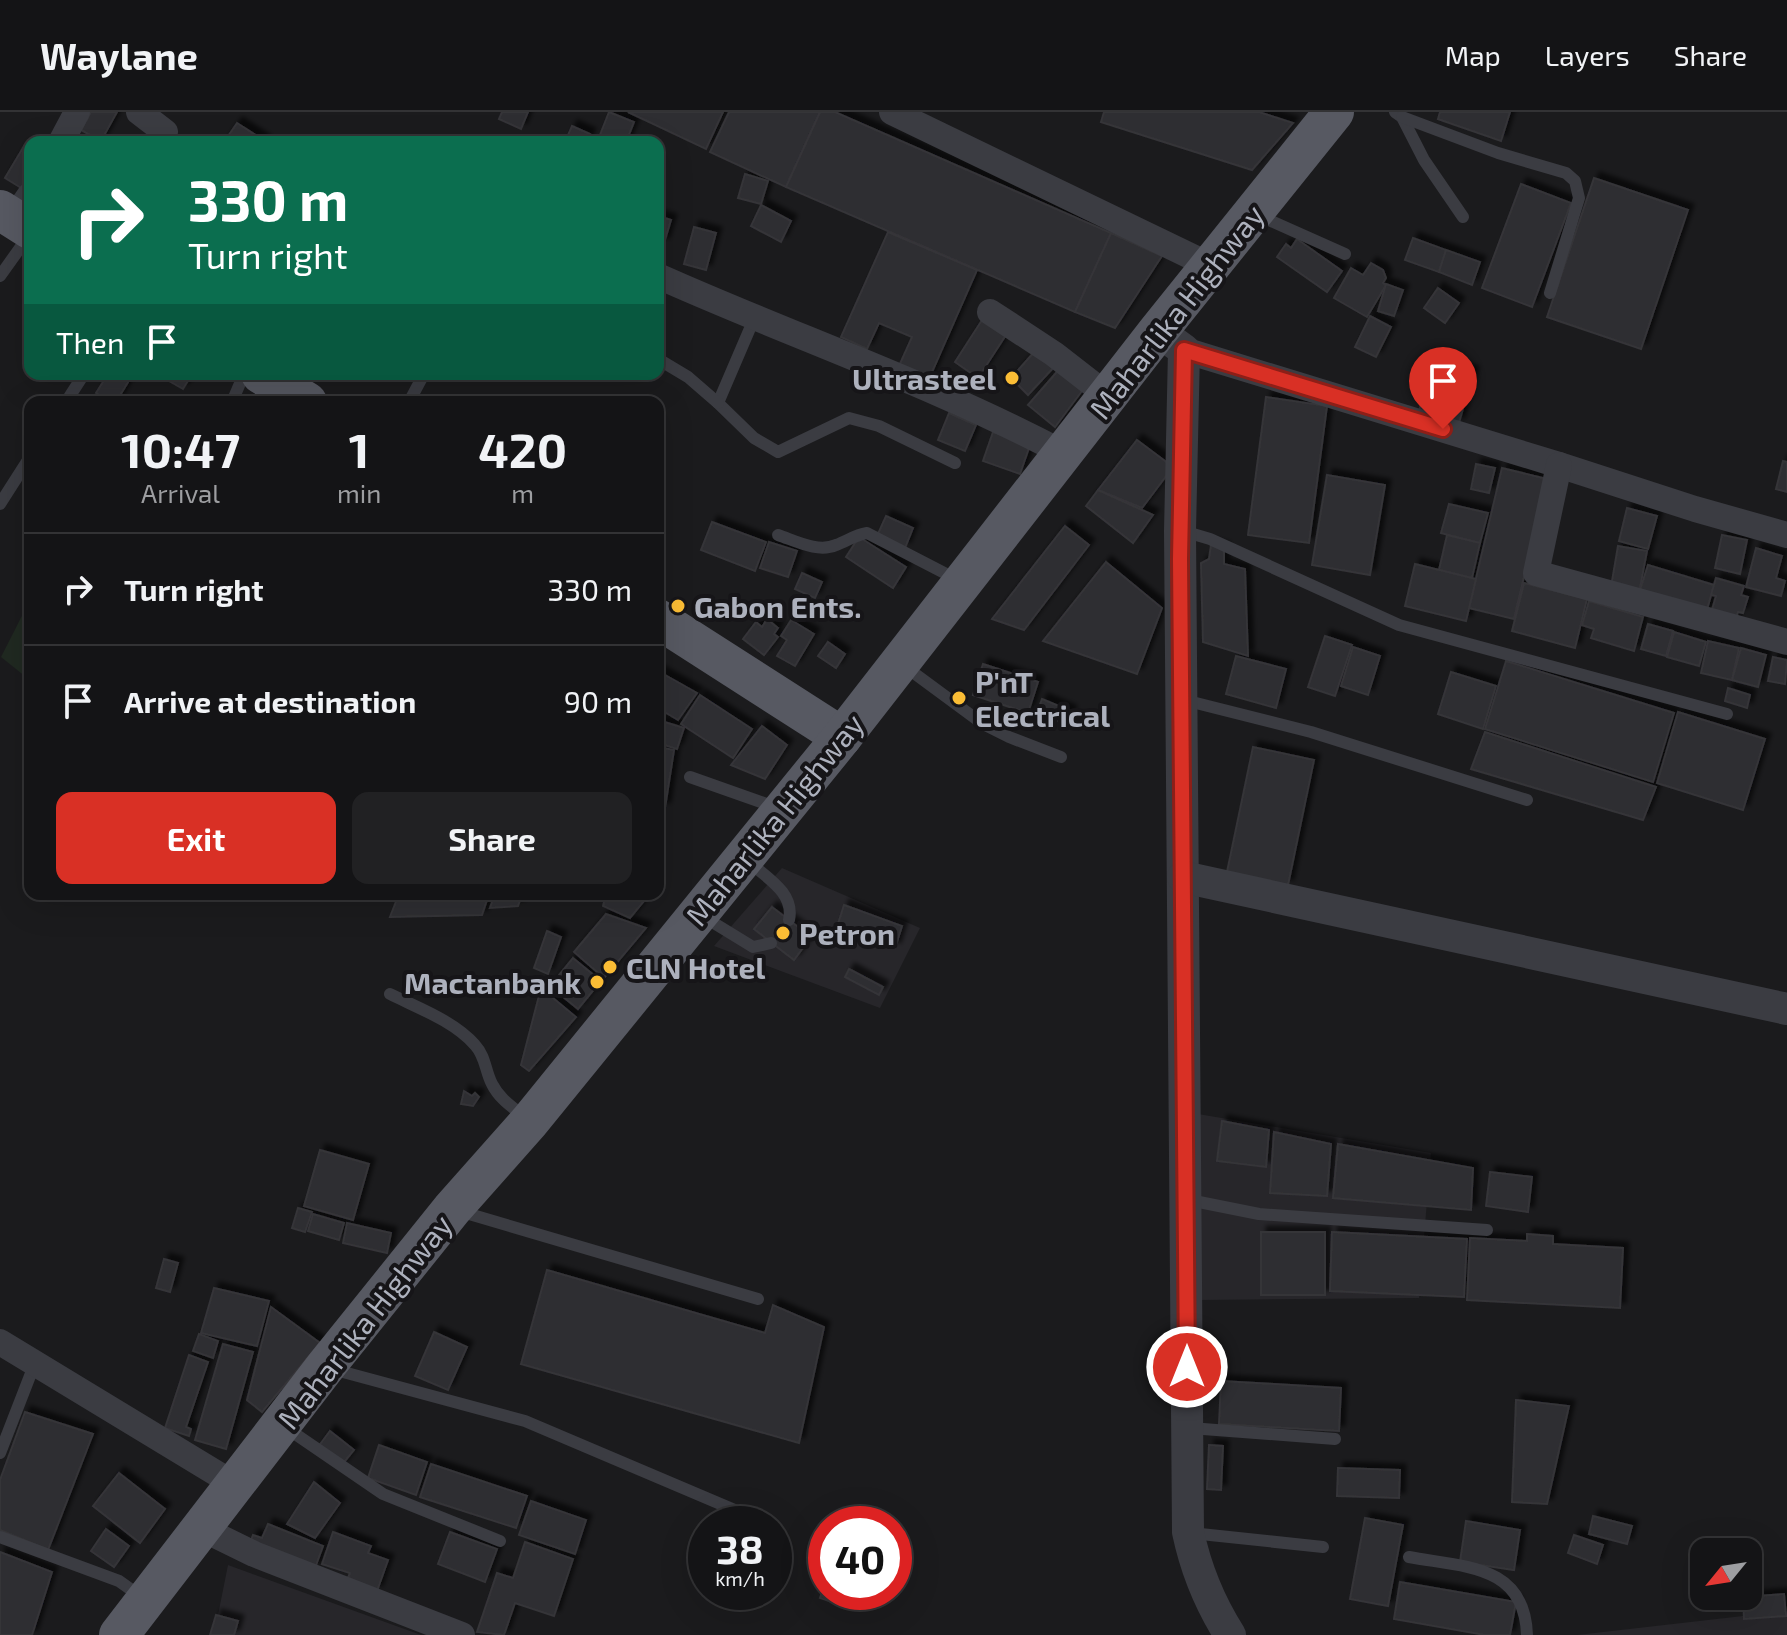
<!DOCTYPE html>
<html lang="en">
<head>
<meta charset="utf-8">
<style>
	body { margin:0; font-family:"Exo 2",sans-serif; background:#212123; color:#f1f3f6; height:100vh; display:flex; flex-direction:column; font-size:30px; white-space:nowrap }
	* { box-sizing:border-box; margin:0 }
	p { font-size:26px; color:#9d9ea1 }
	.icon { flex:none; width:44px; height:44px; fill:none; stroke:currentColor; stroke-width:2; stroke-linecap:round; stroke-linejoin:round }
	.map { position:relative; flex:1; overflow:hidden }
	.panel { position:absolute; left:24px; top:284px; width:640px; height:504px; display:flex; flex-direction:column; background:#141416; border-radius:16px; box-shadow:0 8px 32px #0002,0 0 0 2px #333335 }
	.panel>* { flex:none }
	.guide { position:absolute; left:24px; top:24px; width:640px; height:244px; border-radius:16px; box-shadow:0 8px 32px #0002,0 0 0 2px #333335; background:#0b6e4f; color:#fff; overflow:hidden }
	.needle { width:52px; rotate:240deg }
	.controls { position:absolute; left:1690px; top:1426px; display:grid; gap:16px }
	.controls a { display:grid; place-items:center; width:72px; height:72px; border-radius:16px; background:#141416; box-shadow:0 8px 32px #0002,0 0 0 2px #333335; font-size:40px }
	.speed { position:absolute; left:688px; top:1394px; display:flex; gap:16px; font-size:40px; font-weight:700; text-align:center }
	.speed>* { display:grid; place-content:center; width:104px; height:104px; border-radius:50%; background:#141416; box-shadow:0 8px 32px #0002,0 0 0 2px #333335; line-height:1 }
	.speed small { font-size:20px; font-weight:400 }
	.speed .limit { border:12px solid #d22; background:#fff; color:#111 }
	.pin { position:absolute; display:grid; place-items:center; width:68px; height:68px; color:#fff; margin:-82px -34px; border-radius:50% 50% 50% 0; rotate:-45deg; box-shadow:0 0 8px #0007 }
	.pin .icon { rotate:45deg }
	.me { position:absolute; width:88px; margin:-44px; rotate:0deg; stroke-linejoin:round; filter:drop-shadow(0 0 6px #0008) }
	.turn { display:flex; align-items:center; gap:28px; height:168px; padding:0 32px; font-size:36px }
	.turn .icon { width:104px; height:104px; stroke-width:2.5 }
	.turn b { display:block; font-size:56px; line-height:68px }
	.then { display:flex; align-items:center; height:76px; padding:0 32px; background:#0003; gap:16px; font-size:30px }
	.eta { display:flex; justify-content:space-evenly; align-items:center; height:136px; text-align:center }
	.eta b { font-size:48px; font-weight:700; line-height:56px }
	.primary-button { display:flex; gap:16px; margin-top:auto; padding:16px 32px }
	.primary-button a { flex:1; height:92px; border-radius:16px; background:#d93025; color:#fff; font-size:32px; font-weight:700; line-height:92px; text-align:center }
	.primary-button a+a { background:#212123; color:#f1f3f6 }
	ul { padding:0; list-style:none }
	li { display:flex; align-items:center; gap:24px; height:112px; padding:0 32px; border-top:2px solid #333335 }
	li div { flex:1 }
	li b { display:block; font-size:30px }
	li em { font-style:normal }
	header { display:flex; align-items:center; gap:48px; box-sizing:border-box; height:112px; padding:0 40px; background:#141416; border-bottom:2px solid #333335 }
	header strong { font-size:38px }
	nav { display:flex; gap:44px; margin-inline-start:auto; font-size:28px }
	.map>svg:first-child { display:block }
	.built { fill:#27262a }
	.green { fill:#202921 }
	.building { fill:#2e2e31; stroke:#353439; stroke-width:2; filter:url(#shadow) }
	.lines { fill:none; stroke-linecap:round; stroke-linejoin:round }
	.service { stroke:#3b3c42; stroke-width:12 }
	.minor { stroke:#3b3c42; stroke-width:26 }
	.tertiary { stroke:#3b3c42; stroke-width:32 }
	.primary { stroke:#575962; stroke-width:40 }
	.route-casing { stroke:#8d1f18; stroke-width:20 }
	.route { stroke:#d93025; stroke-width:14 }
	.poi-dot { fill:#fbbd35; stroke:#161518; stroke-width:3 }
	.labels { text-anchor:middle; dominant-baseline:central; stroke-width:8; stroke-linejoin:round; paint-order:stroke }
	.street-label { font-size:30px; fill:#adb1bd; stroke:#161518 }
	.poi-label { font-size:30px; font-weight:bold; fill:#adb1bd; stroke:#161518; text-anchor:start }
</style>
</head>
<body>
<header>
<strong>Waylane</strong>
<nav><a>Map</a><a>Layers</a><a>Share</a></nav>
</header>
<div class="map">
<svg width="1787" height="1523" viewBox="0 0 1787 1523">
	<defs>
		<filter id="shadow"><feDropShadow dx="5.5" dy="-5.5" stdDeviation="2" flood-color="#0009"/></filter>
	</defs>
	<rect width="100%" height="100%" fill="#1b1b1d"/>
	<g class="built">
		<polygon points="782,756 920,816 880,896 714,834"/>
		<polygon points="1198,1002 1431,1041 1419,1186 1198,1188"/>
		<polygon points="228,1453 421,1523 214,1523"/>
		<polygon points="1787,1499 1787,1523 1577,1523"/>
	</g>
	<polygon class="green" points="30,488 30,565 26,565 1,545"/>
	<g class="building">
		<polygon points="91,0 117,0 101,29 81,18"/>
		<polygon points="502,0 528,0 521,17 499,7"/>
		<polygon points="609,0 634,10 626,30 618,30 600,23"/>
		<polygon points="628,0 723,0 706,37"/>
		<polygon points="729,0 820,0 786,75 710,40"/>
		<polygon points="820,0 835,0 1111,121 1075,200 786,75"/>
		<polygon points="1104,0 1259,0 1293,11 1252,58 1101,10"/>
		<polygon points="1440,0 1510,0 1501,29 1438,7"/>
		<polygon points="237,11 265,29 264,30 224,30"/>
		<polygon points="572,14 590,22 586,30 565,30"/>
		<polygon points="24,34 30,37 30,76 28,80 5,66"/>
		<polygon points="745,62 768,69 761,92 738,86"/>
		<polygon points="1594,66 1688,98 1641,237 1547,205"/>
		<polygon points="1521,72 1571,91 1532,195 1482,176"/>
		<polygon points="761,93 791,109 781,130 751,114"/>
		<polygon points="658,104 671,108 664,131 658,130"/>
		<polygon points="694,115 716,121 706,158 684,152"/>
		<polygon points="888,120 977,158 929,267 899,254 912,225 879,211 867,237 841,225"/>
		<polygon points="1111,121 1162,144 1115,216 1075,200"/>
		<polygon points="1413,126 1446,138 1439,160 1405,148"/>
		<polygon points="1297,127 1342,159 1327,180 1277,145 1286,132 1291,136"/>
		<polygon points="1446,138 1480,150 1472,173 1439,160"/>
		<polygon points="1371,151 1383,158 1386,166 1383,171 1386,173 1367,205 1334,186 1351,156 1363,163"/>
		<polygon points="1386,172 1403,178 1394,204 1378,199"/>
		<polygon points="1438,176 1459,191 1445,211 1424,196"/>
		<polygon points="1370,204 1391,215 1376,245 1355,235"/>
		<polygon points="982,208 1006,223 978,266 955,250"/>
		<polygon points="1036,238 1055,254 1028,283 1011,266"/>
		<polygon points="1433,249 1473,260 1459,311 1419,299"/>
		<polygon points="1062,254 1085,275 1055,315 1028,293"/>
		<polygon points="108,262 133,262 116,290 110,290 96,281"/>
		<polygon points="157,262 192,262 183,277"/>
		<polygon points="1266,285 1327,294 1309,431 1248,423"/>
		<polygon points="949,301 976,313 965,339 938,328"/>
		<polygon points="993,320 1030,333 1020,362 983,349"/>
		<polygon points="1137,328 1173,355 1142,396 1098,378"/>
		<polygon points="1783,349 1787,350 1787,380 1776,377"/>
		<polygon points="1476,352 1495,356 1489,381 1471,377"/>
		<polygon points="1502,356 1547,367 1514,507 1469,496"/>
		<polygon points="1327,363 1385,373 1370,463 1312,453"/>
		<polygon points="1098,378 1153,403 1133,431 1086,394"/>
		<polygon points="1449,392 1488,401 1480,431 1441,421"/>
		<polygon points="1627,396 1657,404 1648,437 1619,429"/>
		<polygon points="886,404 913,416 905,436 877,424"/>
		<polygon points="712,410 766,430 755,459 701,438"/>
		<polygon points="1065,414 1089,433 1024,518 992,507"/>
		<polygon points="1447,423 1480,431 1472,466 1439,458"/>
		<polygon points="1722,423 1747,428 1740,462 1715,456"/>
		<polygon points="859,425 906,455 893,476 846,445"/>
		<polygon points="769,430 797,439 788,465 760,456"/>
		<polygon points="1211,433 1224,436 1224,452 1245,457 1248,544 1203,530 1201,451 1209,447"/>
		<polygon points="1618,434 1647,439 1639,481 1611,475"/>
		<polygon points="1756,436 1782,444 1776,466 1785,469 1781,484 1746,475"/>
		<polygon points="1106,450 1162,496 1137,562 1043,529"/>
		<polygon points="1415,452 1476,467 1466,509 1405,494"/>
		<polygon points="1648,453 1714,473 1706,501 1639,481"/>
		<polygon points="802,461 822,470 815,486 795,477"/>
		<polygon points="1716,466 1744,474 1741,483 1748,485 1743,501 1738,500 1735,509 1711,501 1716,484 1711,483"/>
		<polygon points="1524,471 1587,487 1575,536 1512,519"/>
		<polygon points="1589,489 1643,505 1634,539 1591,526 1594,517 1582,513"/>
		<polygon points="767,507 778,516 774,522 778,525 764,543 743,527 756,510 762,515"/>
		<polygon points="791,508 814,522 795,554 777,544 787,528 781,524"/>
		<polygon points="1648,512 1673,519 1666,544 1641,537"/>
		<polygon points="1674,520 1706,530 1699,554 1667,545"/>
		<polygon points="1325,524 1352,533 1335,584 1308,575"/>
		<polygon points="1708,529 1739,536 1732,568 1701,561"/>
		<polygon points="828,530 845,542 836,556 818,544"/>
		<polygon points="1353,535 1380,544 1368,583 1341,574"/>
		<polygon points="1741,536 1766,543 1758,575 1732,568"/>
		<polygon points="1236,544 1286,557 1276,596 1226,582"/>
		<polygon points="1773,545 1787,548 1785,572 1768,569"/>
		<polygon points="1506,549 1674,601 1653,670 1485,617"/>
		<polygon points="983,552 1038,570 1028,601 973,583"/>
		<polygon points="658,559 697,581 678,608 658,596"/>
		<polygon points="1451,560 1496,574 1483,617 1438,602"/>
		<polygon points="1728,576 1750,583 1747,596 1725,589"/>
		<polygon points="700,583 752,617 733,646 681,612"/>
		<polygon points="1042,587 1071,599 1067,613 1037,601"/>
		<polygon points="1678,600 1765,627 1743,698 1657,671"/>
		<polygon points="658,608 684,616 677,637 658,631"/>
		<polygon points="762,614 787,633 765,667 731,653"/>
		<polygon points="1485,620 1656,675 1643,708 1471,657"/>
		<polygon points="658,635 674,638 665,696 658,694"/>
		<polygon points="1253,635 1314,648 1288,773 1227,760"/>
		<polygon points="399,782 489,782 482,803 390,805"/>
		<polygon points="495,782 522,782 518,794 490,796"/>
		<polygon points="606,782 643,782 649,783 630,806 603,794"/>
		<polygon points="844,793 902,814 895,836 837,815"/>
		<polygon points="772,795 811,825 794,848 754,817"/>
		<polygon points="606,802 646,816 604,866 574,840"/>
		<polygon points="547,819 561,825 548,862 534,856"/>
		<polygon points="573,846 601,869 578,897 550,874"/>
		<polygon points="849,857 883,875 879,883 845,865"/>
		<polygon points="541,876 576,905 529,959 521,953"/>
		<polygon points="464,979 472,984 475,981 479,985 473,994 461,992"/>
		<polygon points="1222,1009 1269,1018 1266,1055 1217,1049"/>
		<polygon points="1274,1020 1331,1032 1327,1084 1270,1081"/>
		<polygon points="1338,1032 1473,1056 1471,1098 1333,1086"/>
		<polygon points="320,1038 369,1052 353,1108 304,1094"/>
		<polygon points="1490,1060 1532,1065 1528,1100 1486,1094"/>
		<polygon points="298,1096 312,1100 305,1120 292,1116"/>
		<polygon points="313,1102 344,1111 339,1128 308,1119"/>
		<polygon points="347,1111 391,1121 387,1141 343,1131"/>
		<rect x="1261" y="1120" width="64" height="63"/>
		<polygon points="1332,1120 1467,1127 1464,1185 1330,1179"/>
		<polygon points="1527,1122 1553,1124 1553,1132 1623,1136 1620,1196 1467,1188 1470,1126 1527,1129"/>
		<polygon points="164,1147 178,1151 170,1180 156,1176"/>
		<polygon points="547,1158 765,1221 773,1193 824,1215 799,1331 521,1252"/>
		<polygon points="214,1176 269,1189 257,1234 201,1221"/>
		<polygon points="271,1195 320,1231 262,1300 247,1288"/>
		<polygon points="434,1220 467,1235 448,1278 415,1264"/>
		<polygon points="199,1222 218,1229 213,1246 193,1239"/>
		<polygon points="223,1232 253,1240 226,1337 195,1328"/>
		<polygon points="189,1243 208,1250 186,1315 191,1317 189,1324 165,1316"/>
		<polygon points="1221,1269 1341,1276 1339,1319 1219,1312"/>
		<polygon points="1516,1288 1569,1294 1547,1392 1512,1390"/>
		<polygon points="25,1300 93,1322 48,1438 0,1418 0,1368"/>
		<polygon points="330,1319 354,1338 341,1354 318,1335"/>
		<polygon points="379,1333 427,1350 416,1383 368,1366"/>
		<polygon points="1209,1333 1223,1334 1221,1378 1207,1377"/>
		<polygon points="431,1352 527,1384 516,1416 420,1385"/>
		<polygon points="1338,1356 1400,1358 1399,1386 1337,1384"/>
		<polygon points="119,1361 165,1397 140,1431 93,1394"/>
		<polygon points="314,1370 340,1391 315,1426 287,1412"/>
		<polygon points="531,1389 586,1408 575,1442 519,1423"/>
		<polygon points="1593,1404 1632,1414 1627,1432 1589,1422"/>
		<polygon points="1365,1406 1403,1413 1388,1494 1350,1487"/>
		<polygon points="1466,1409 1520,1418 1514,1458 1460,1450"/>
		<polygon points="268,1412 323,1434 315,1456 250,1431 253,1423 262,1426"/>
		<polygon points="106,1417 129,1434 114,1455 91,1439"/>
		<polygon points="333,1420 371,1434 368,1441 388,1448 377,1479 347,1468 350,1461 322,1452"/>
		<polygon points="450,1420 497,1437 485,1470 438,1452"/>
		<polygon points="1574,1423 1603,1433 1597,1452 1568,1441"/>
		<polygon points="525,1430 573,1447 554,1504 515,1491 504,1523 477,1520 497,1461 513,1466"/>
		<polygon points="0,1440 52,1460 32,1523 0,1523"/>
		<polygon points="826,1469 826,1480 858,1480 852,1497 820,1486"/>
		<polygon points="1400,1470 1516,1490 1510,1523 1485,1523 1394,1507"/>
		<polygon points="1784,1482 1786,1504 1744,1507 1743,1485"/>
		<polygon points="216,1503 238,1509 234,1523 210,1523"/>
	</g>
	<g class="lines">
		<g class="service">
			<polyline points="1395,0 1402,5 1424,48 1463,105"/>
			<polyline points="1402,5 1498,41 1566,61 1575,69 1579,86 1550,181"/>
			<polyline points="1260,104 1345,142"/>
			<polyline points="0,164 30,122"/>
			<polyline points="754,207 718,291 754,326 778,340 849,306 879,314 955,351"/>
			<polyline points="658,247 688,265 718,291"/>
			<polyline points="66,290 84,262"/>
			<polyline points="232,290 244,262"/>
			<polyline points="409,290 424,262"/>
			<polyline points="0,392 30,345"/>
			<polyline points="1183,419 1210,427 1399,513 1727,602"/>
			<path d="M778,423c18,6 40,18 58,10 11,-4 19,-10 31,-12l89,46"/>
			<polyline points="903,553 983,612 1009,625 1061,645"/>
			<polyline points="1184,588 1311,620 1527,688"/>
			<polyline points="690,665 775,695"/>
			<path d="M748,749c19,17 47,32 41,59"/>
			<polyline points="704,805 753,835 771,831"/>
			<path d="M390,882c28,14 64,27 85,51 11,12 10,26 17,39 8,16 22,24 35,35"/>
			<polyline points="1191,1084 1194,1089 1259,1102 1487,1118"/>
			<polyline points="459,1099 758,1187"/>
			<polyline points="332,1257 525,1309 737,1399"/>
			<polyline points="285,1315 383,1382 500,1429"/>
			<polyline points="1190,1316 1335,1327"/>
			<polyline points="0,1341 35,1251"/>
			<polyline points="1191,1421 1323,1435"/>
			<polyline points="0,1425 119,1469 140,1484"/>
			<path d="M1409,1445c54,10 116,7 118,78"/>
		</g>
		<g class="minor">
			<polyline points="139,0 165,20"/>
			<polyline points="892,0 1211,154"/>
			<polyline points="61,30 77,0"/>
			<polyline points="14,106 30,83"/>
			<path d="M658,164c134,60 275,108 405,177"/>
			<polyline points="990,200 1054,242 1108,284"/>
			<polyline points="1184,238 1559,353 1695,397 1787,423"/>
			<polyline points="1559,353 1536,461 1787,530"/>
			<polyline points="0,1230 234,1372"/>
			<polyline points="203,1417 254,1442 462,1523"/>
		</g>
		<g class="tertiary">
			<path d="M1158,219l26,19 -4,181 8,1001c8,38 21,70 42,103"/>
			<polyline points="1183,765 1787,897"/>
		</g>
		<g class="primary">
			<polyline points="0,98 30,117"/>
			<polyline points="261,262 307,290"/>
			<polyline points="658,507 842,625"/>
			<polyline points="119,1523 325,1255 452,1097 530,1009 842,625 1158,219 1334,0"/>
		</g>
	</g>
	<g class="lines">
		<g class="route-casing">
			<polyline id="route" points="1187,1255 1180,447 1184,238 1443,317"/>
		</g>
		<use href="#route" class="route"/>
	</g>
	<g class="poi-dot">
		<circle cx="1012" cy="266" r="8"/>
		<circle cx="678" cy="494" r="8"/>
		<circle cx="959" cy="586" r="8"/>
		<circle cx="783" cy="821" r="8"/>
		<circle cx="610" cy="855" r="8"/>
		<circle cx="597" cy="870" r="8"/>
	</g>
	<g class="labels">
		<g class="street-label">
			<text transform="translate(1176 199) rotate(-52)">Maharlika Highway</text>
			<text transform="translate(774 707) rotate(-51)">Maharlika Highway</text>
			<text transform="translate(364 1209) rotate(-52)">Maharlika Highway</text>
		</g>
		<g class="poi-label">
			<text x="996" y="266" text-anchor="end">Ultrasteel</text>
			<text x="694" y="494">Gabon Ents.</text>
			<text x="975" y="569">P'nT<tspan x="975" dy="34">Electrical</tspan></text>
			<text x="799" y="821">Petron</text>
			<text x="626" y="855">CLN Hotel</text>
			<text x="581" y="870" text-anchor="end">Mactanbank</text>
		</g>
	</g>
</svg>
<div class="controls">
<a><svg class="needle" viewBox="-14 -14 28 28"><path d="M0-13l5 13h-10z" fill="#e53935"/><path d="M0 13l5-13h-10z" fill="#9d9ea1"/></svg></a>
</div>
<div class="speed"><div>38<small>km/h</small></div><div class="limit">40</div></div>
<div class="pin" style="left:1443px;top:317px;background:#d93025"><svg class="icon" aria-label="arrive" viewBox="0 0 24 24"><path d="M6 21V4h12l-3 4 3 4H6"/></svg></div>
<svg class="me" style="left:1187px;top:1255px" viewBox="-20 -20 40 40"><circle r="17" fill="#d93025" stroke="#fff" stroke-width="3"/><path d="M0-11L8 9 0 5-8 9z" fill="#fff"/></svg>
<div class="guide">
<div class="turn"><svg class="icon" aria-label="right" viewBox="0 0 24 24"><path d="M7 20v-9h11M14 6l5 5-5 5"/></svg><div><b>330 m</b>Turn right</div></div>
<div class="then">Then<svg class="icon" aria-label="arrive" viewBox="0 0 24 24"><path d="M6 21V4h12l-3 4 3 4H6"/></svg></div>
</div>
<section class="panel">
<div class="eta">
<div><b>10:47</b><p>Arrival</p></div>
<div><b>1</b><p>min</p></div>
<div><b>420</b><p>m</p></div>
</div>
<ul>
<li><svg class="icon" aria-label="right" viewBox="0 0 24 24"><path d="M7 20v-9h11M14 6l5 5-5 5"/></svg><div><b>Turn right</b></div><em>330 m</em></li>
<li><svg class="icon" aria-label="arrive" viewBox="0 0 24 24"><path d="M6 21V4h12l-3 4 3 4H6"/></svg><div><b>Arrive at destination</b></div><em>90 m</em></li>
</ul>
<div class="primary-button"><a>Exit</a><a>Share</a></div>
</section>
</div>
</body>
</html>
